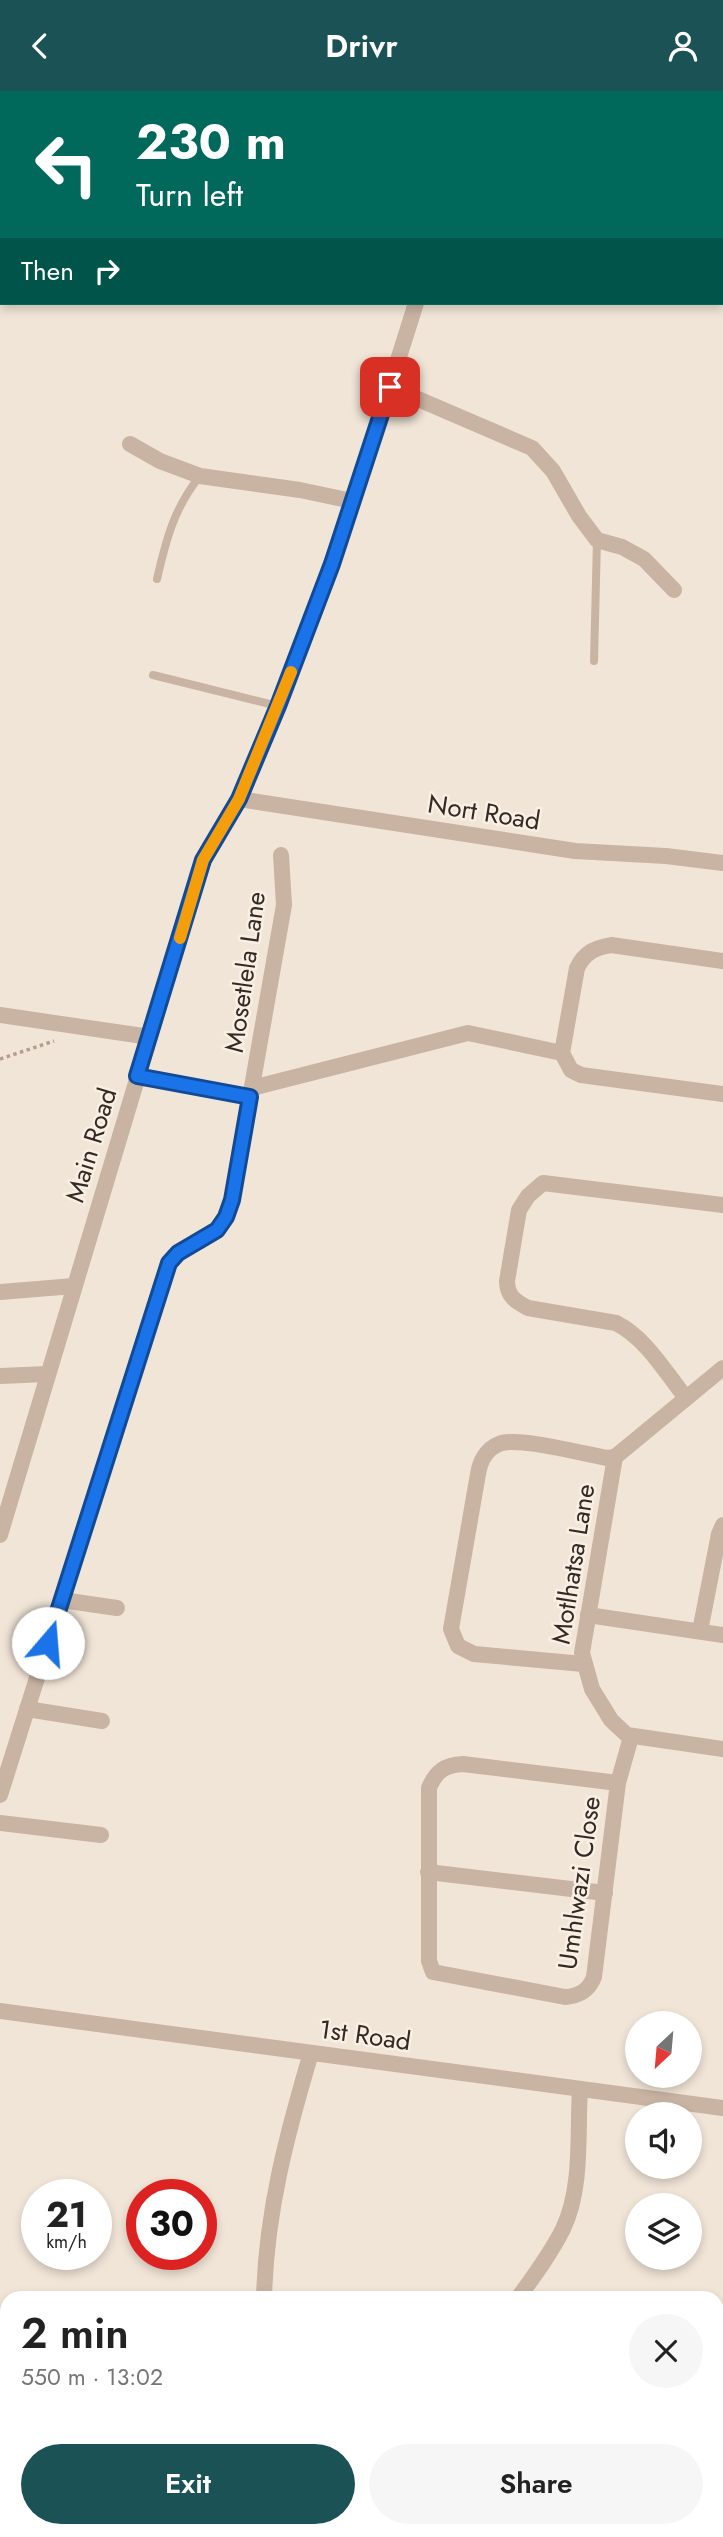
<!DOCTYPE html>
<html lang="en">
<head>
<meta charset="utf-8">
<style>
	body { margin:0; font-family:Jost,sans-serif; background:#f6f6f6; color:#222; height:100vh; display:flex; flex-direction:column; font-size:26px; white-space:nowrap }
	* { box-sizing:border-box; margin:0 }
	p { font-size:23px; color:#767676 }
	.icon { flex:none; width:38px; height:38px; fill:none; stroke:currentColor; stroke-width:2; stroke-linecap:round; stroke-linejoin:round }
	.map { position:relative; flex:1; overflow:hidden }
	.details { position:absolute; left:0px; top:2200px; width:724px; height:247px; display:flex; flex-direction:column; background:#fff; border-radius:21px 21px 0 0; box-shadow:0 4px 10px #0003 }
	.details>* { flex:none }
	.banner { position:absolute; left:0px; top:0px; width:724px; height:214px; box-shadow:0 4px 10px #0003; background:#00695c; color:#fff; overflow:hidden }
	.needle { width:46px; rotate:206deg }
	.controls { position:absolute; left:625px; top:1920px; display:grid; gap:14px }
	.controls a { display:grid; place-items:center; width:77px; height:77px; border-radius:50%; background:#fff; box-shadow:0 4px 10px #0003; font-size:35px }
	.speed { position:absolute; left:21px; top:2088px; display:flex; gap:14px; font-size:35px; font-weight:700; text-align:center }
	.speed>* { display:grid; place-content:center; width:91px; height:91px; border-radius:50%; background:#fff; box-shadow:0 4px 10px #0003; line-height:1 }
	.speed small { font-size:18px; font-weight:400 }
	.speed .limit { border:10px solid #d22; background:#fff; color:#111 }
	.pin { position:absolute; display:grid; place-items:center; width:60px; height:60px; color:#fff; margin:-30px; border-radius:14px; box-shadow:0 4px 10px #0006 }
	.me { position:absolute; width:77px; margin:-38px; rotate:18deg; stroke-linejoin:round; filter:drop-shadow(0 0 5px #0008) }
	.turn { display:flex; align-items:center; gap:24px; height:147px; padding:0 21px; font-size:32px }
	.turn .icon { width:91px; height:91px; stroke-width:2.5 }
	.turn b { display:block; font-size:49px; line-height:60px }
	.then { display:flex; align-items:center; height:66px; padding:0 21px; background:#0003; gap:14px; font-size:26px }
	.round { display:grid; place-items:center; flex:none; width:74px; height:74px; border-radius:37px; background:#f6f6f6 }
	.overview { display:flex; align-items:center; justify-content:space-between; height:119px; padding:0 21px }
	h1 { font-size:42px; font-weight:600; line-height:52px }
	.button { display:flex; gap:14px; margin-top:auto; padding:14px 21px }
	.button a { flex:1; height:80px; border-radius:42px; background:#1b5256; color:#fff; font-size:28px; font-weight:600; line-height:80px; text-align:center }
	.button a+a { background:#f6f6f6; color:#222 }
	header { display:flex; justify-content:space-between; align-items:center; height:91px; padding:0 21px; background:#1b5256; color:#fff; font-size:32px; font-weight:600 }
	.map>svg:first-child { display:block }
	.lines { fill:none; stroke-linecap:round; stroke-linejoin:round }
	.path { stroke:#b59e8e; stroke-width:3.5; stroke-dasharray:3.5 3.5; stroke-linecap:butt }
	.service { stroke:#c9b4a3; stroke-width:8 }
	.minor { stroke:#c9b4a3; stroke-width:16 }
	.route-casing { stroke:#114b97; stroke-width:18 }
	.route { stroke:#1a73e8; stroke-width:12 }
	.slow { stroke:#f59e0b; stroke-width:12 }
	.labels { text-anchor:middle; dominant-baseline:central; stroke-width:5; stroke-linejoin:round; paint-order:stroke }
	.street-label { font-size:26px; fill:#342a25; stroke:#f9efe3 }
</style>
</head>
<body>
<header><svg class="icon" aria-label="back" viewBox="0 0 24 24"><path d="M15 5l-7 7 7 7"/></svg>Drivr<svg class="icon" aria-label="person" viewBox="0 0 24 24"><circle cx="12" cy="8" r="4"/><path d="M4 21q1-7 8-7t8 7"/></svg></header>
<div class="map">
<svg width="723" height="2446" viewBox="0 0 723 2446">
	<rect width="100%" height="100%" fill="#f1e5d7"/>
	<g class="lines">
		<polyline class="path" points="0,968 54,950"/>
		<g class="service">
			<path d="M157,488c9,-39 17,-71 43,-103"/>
			<polyline points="594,570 597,449"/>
			<polyline points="153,584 278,615"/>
		</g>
		<g class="minor">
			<polyline points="472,2 472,0"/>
			<polyline points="390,296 532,357 553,380 579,425 597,449 622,456 644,468 674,499"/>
			<polyline points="130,353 160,370 200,385 300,399 352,410"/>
			<polyline points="239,708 575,760 666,765 723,772"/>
			<path d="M723,870l-112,-16c-16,3 -26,7 -34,23l-15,85 9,17 10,5 142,19"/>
			<polyline points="0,924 150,946"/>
			<polyline points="137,985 250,1006"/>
			<polyline points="252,997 468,942 562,962"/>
			<polyline points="0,1201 74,1195"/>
			<polyline points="0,1285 47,1283"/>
			<path d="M686,1307c-20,-25 -40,-60 -70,-75l-88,-15c-13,-7 -21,-12 -21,-27l12,-71 9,-14 15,-13 180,22"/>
			<polyline points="615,1366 582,1562 592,1598 611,1629 627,1644 723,1658"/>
			<polyline points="615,1366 723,1277"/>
			<path d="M0,1444l203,-675c11,-22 28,-42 38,-65 70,-159 123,-326 175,-492"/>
			<polyline points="62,1509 117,1517"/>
			<polyline points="588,1524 723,1544"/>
			<polyline points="700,1540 719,1443 723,1434"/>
			<path d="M583,1573l-109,-10 -16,-8 -7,-17 27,-155c2,-12 8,-25 21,-30 18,-8 85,10 108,14l8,-1"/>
			<polyline points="27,1618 102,1630"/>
			<path d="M618,1692l-155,-19c-18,1 -27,7 -34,24v173l4,11 132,25c15,-1 24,-7 29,-20l24,-194 13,-46"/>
			<path d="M0,1704l165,-522c11,-27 32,-26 52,-43 8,-7 11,-20 15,-30l52,-295 -3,-50"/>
			<polyline points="0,1732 101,1744"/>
			<polyline points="428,1781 605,1802"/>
			<polyline points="0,1920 723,2017"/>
			<path d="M264,2207c2,-86 23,-164 47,-245"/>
			<path d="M518,2207c16,-22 33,-45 45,-69 20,-42 14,-95 17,-140"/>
		</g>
	</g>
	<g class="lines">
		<g class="route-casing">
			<polyline id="route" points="48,1552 169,1172 178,1162 217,1139 226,1126 232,1109 250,1006 137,985 203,769 239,708 278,615 332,473 390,296"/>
		</g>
		<use href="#route" class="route"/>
		<polyline class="slow" points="180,847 203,769 239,708 291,581"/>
	</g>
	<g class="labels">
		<g class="street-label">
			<text transform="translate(484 721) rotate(9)">Nort Road</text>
			<text transform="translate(245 881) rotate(-82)">Mosetlela Lane</text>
			<text transform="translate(91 1054) rotate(-73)">Main Road</text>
			<text transform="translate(573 1473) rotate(-81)">Motlhatsa Lane</text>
			<text transform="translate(579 1792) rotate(-82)">Umhlwazi Close</text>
			<text transform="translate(365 1944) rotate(8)">1st Road</text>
		</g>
	</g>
</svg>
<div class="controls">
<a><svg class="needle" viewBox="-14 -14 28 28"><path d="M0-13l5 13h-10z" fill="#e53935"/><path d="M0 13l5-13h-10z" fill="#767676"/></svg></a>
<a><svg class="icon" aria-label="sound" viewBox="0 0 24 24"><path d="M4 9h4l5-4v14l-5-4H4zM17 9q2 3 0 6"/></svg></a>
<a><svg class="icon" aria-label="layers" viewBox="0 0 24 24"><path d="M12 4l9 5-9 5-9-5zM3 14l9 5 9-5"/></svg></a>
</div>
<div class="speed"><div>21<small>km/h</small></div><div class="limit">30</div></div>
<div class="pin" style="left:390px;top:296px;background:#d93025"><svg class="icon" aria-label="arrive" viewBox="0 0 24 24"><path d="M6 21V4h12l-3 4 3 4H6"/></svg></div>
<svg class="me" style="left:48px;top:1552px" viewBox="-20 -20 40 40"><circle r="19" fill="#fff"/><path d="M0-13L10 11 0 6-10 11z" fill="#1a73e8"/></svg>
<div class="banner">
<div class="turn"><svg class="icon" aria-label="left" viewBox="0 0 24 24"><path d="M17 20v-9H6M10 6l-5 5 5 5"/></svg><div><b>230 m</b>Turn left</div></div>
<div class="then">Then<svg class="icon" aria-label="right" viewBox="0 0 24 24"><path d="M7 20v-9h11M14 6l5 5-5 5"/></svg></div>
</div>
<section class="details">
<div class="overview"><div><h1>2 min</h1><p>550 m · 13:02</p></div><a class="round"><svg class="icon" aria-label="close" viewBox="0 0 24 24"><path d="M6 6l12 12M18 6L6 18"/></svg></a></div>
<div class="button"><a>Exit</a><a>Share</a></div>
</section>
</div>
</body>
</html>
